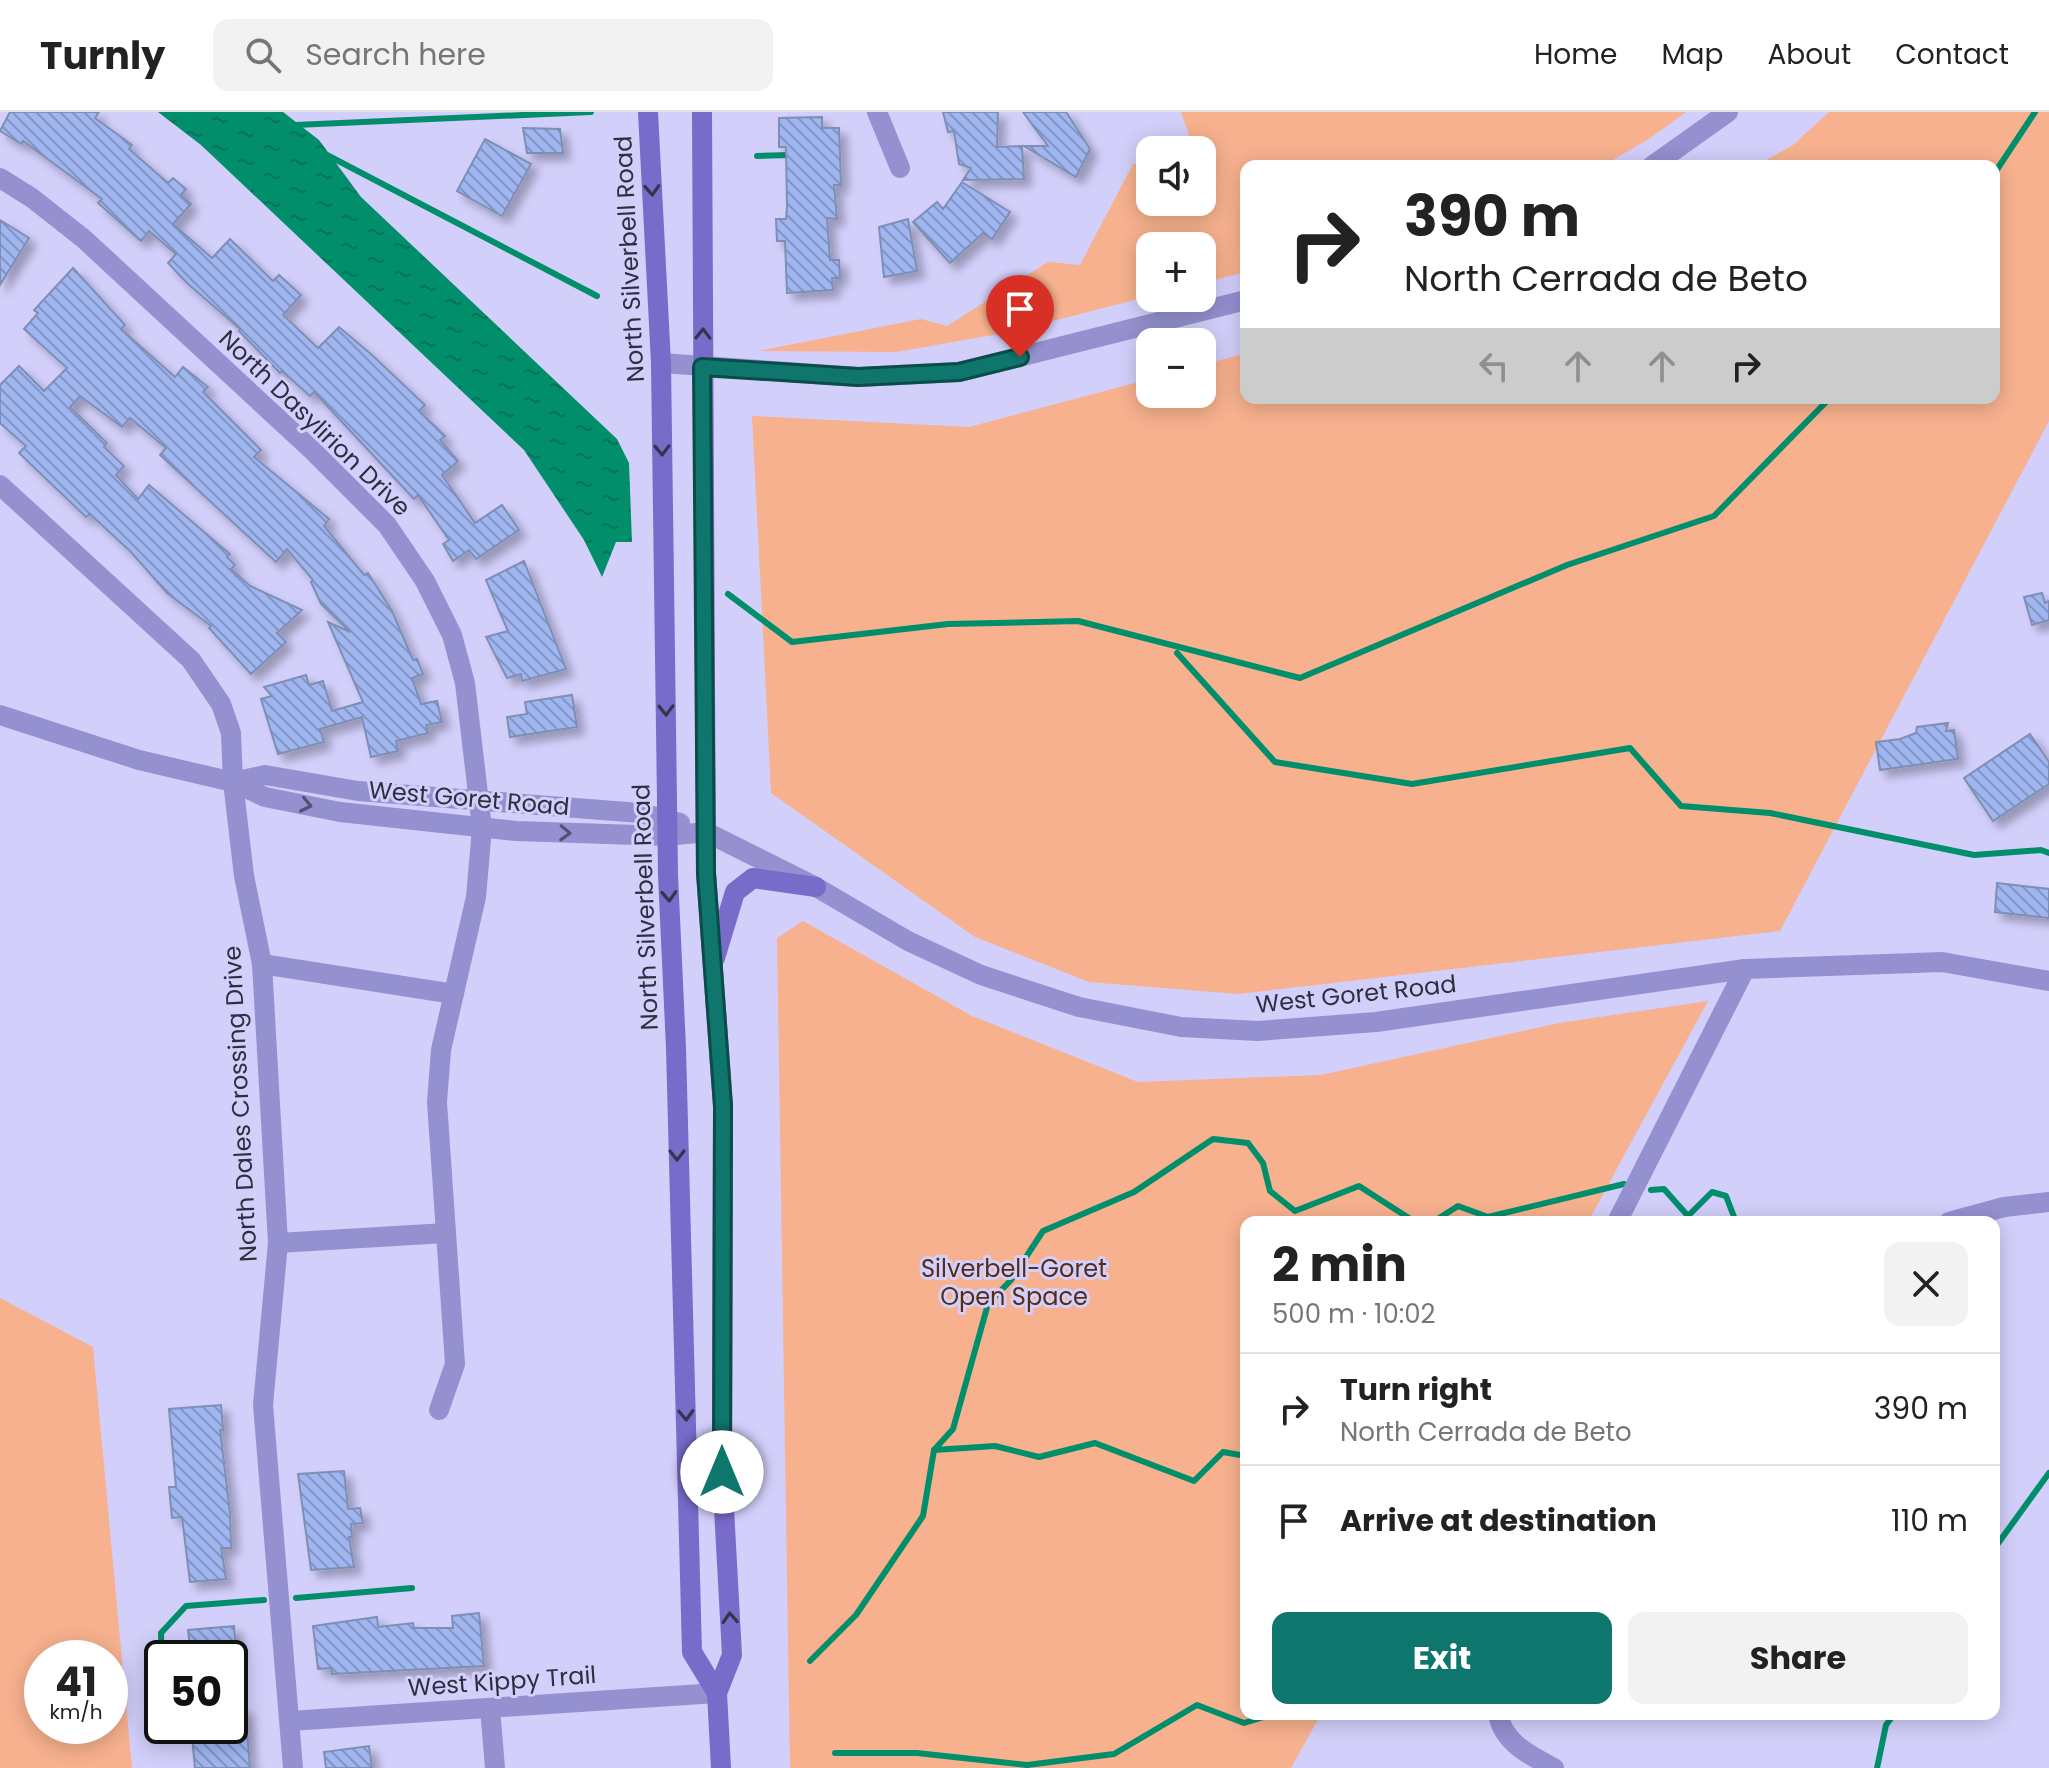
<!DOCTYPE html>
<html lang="en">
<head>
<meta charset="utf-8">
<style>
	body { margin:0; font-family:Poppins,sans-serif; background:#f2f2f2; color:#222; height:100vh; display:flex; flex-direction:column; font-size:30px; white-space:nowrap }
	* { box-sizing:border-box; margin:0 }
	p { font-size:26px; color:#767676 }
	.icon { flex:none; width:44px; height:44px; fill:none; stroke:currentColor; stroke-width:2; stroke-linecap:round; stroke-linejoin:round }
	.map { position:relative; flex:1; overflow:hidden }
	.drawer { position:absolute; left:1240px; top:1104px; width:760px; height:504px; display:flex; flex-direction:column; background:#fff; border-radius:16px; box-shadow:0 4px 20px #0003 }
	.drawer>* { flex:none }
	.banner { position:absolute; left:1240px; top:48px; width:760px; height:244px; border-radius:16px; box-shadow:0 4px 20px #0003; background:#fff; color:#222; overflow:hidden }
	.fabs { position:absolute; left:1136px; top:24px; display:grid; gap:16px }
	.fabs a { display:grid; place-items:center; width:80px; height:80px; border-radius:16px; background:#fff; box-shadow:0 4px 20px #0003; font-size:40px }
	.speed { position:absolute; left:24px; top:1528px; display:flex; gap:16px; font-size:40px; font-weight:700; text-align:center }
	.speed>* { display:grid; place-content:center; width:104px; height:104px; border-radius:50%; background:#fff; box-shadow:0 4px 20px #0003; line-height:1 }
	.speed small { font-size:20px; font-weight:400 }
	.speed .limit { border:4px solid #111; border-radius:12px; background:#fff; color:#111 }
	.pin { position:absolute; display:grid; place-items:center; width:68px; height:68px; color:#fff; margin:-82px -34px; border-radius:50% 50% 50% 0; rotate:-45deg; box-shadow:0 0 8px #0007 }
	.pin .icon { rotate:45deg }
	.me { position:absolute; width:88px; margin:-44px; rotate:0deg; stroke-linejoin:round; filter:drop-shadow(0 0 6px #0008) }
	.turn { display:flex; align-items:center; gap:28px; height:168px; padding:0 32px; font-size:36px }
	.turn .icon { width:104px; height:104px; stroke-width:2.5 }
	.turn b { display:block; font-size:56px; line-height:68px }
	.lanes { display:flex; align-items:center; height:76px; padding:0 32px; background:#0003; justify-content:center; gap:40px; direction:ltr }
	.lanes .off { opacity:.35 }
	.round { display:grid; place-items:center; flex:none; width:84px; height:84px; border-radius:16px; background:#f2f2f2 }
	.summary { display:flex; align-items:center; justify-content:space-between; height:136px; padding:0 32px }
	h1 { font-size:48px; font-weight:700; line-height:60px }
	.cta { display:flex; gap:16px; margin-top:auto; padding:16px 32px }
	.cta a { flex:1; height:92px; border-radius:16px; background:#0f766e; color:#fff; font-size:32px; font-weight:700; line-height:92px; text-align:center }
	.cta a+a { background:#f2f2f2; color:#222 }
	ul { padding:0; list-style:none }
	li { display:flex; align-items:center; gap:24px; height:112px; padding:0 32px; border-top:2px solid #e0e0e0 }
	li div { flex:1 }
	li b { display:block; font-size:30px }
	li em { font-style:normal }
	header { display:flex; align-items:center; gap:48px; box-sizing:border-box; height:112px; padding:0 40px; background:#fff; border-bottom:2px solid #e0e0e0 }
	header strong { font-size:38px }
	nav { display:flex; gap:44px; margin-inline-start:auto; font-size:28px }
	.search { width:560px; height:72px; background:#f2f2f2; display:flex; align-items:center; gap:20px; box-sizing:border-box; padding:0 28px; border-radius:16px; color:#767676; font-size:30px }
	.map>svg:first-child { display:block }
	.green { fill:#f7b18e; fill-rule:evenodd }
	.water { fill:url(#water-ripples) }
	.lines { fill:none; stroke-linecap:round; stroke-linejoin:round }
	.stream { stroke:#018e6b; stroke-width:6 }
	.building { fill:url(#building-back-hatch); stroke:#7e8eb5; stroke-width:2; filter:url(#shadow) }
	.minor { stroke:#9590cf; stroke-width:20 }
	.tertiary { stroke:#9590cf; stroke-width:20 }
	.secondary { stroke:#796bc9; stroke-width:20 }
	.oneway { stroke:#36344d }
	.oneway2 { stroke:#535071 }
	.route-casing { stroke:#0a4d48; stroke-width:20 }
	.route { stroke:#0f766e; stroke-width:14 }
	.labels { text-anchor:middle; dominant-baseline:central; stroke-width:6; stroke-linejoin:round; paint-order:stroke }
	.street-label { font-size:24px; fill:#2f2e3f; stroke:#d2cffb }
	.park-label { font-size:24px; fill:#552c15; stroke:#d2cffb }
</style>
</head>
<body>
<header>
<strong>Turnly</strong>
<div class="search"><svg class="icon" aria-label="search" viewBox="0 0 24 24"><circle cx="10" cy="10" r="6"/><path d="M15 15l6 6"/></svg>Search here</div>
<nav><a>Home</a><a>Map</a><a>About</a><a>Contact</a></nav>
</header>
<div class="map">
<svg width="2049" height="1656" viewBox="0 0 2049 1656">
	<defs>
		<pattern id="water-ripples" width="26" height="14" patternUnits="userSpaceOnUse" patternTransform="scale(2)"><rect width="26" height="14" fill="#018e6b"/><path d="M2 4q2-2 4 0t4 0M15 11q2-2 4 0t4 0" fill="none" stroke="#047459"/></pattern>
		<pattern id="building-back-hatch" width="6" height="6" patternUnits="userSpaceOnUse" patternTransform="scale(2)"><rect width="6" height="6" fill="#9fb6f0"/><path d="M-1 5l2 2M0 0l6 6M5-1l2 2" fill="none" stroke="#8294c4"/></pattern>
		<filter id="shadow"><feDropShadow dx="7" dy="7" stdDeviation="4" flood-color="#0004"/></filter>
	</defs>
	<rect width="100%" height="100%" fill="#d2cffb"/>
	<g class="green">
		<polygon points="1181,0 1686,0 1649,27 1602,54 1246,54 1246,160 1202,171 1202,134 1150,134 1150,184 1010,220 896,240 758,239 921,207 947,214 1048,150 1080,153 1133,52 1150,53 1150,90 1202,90 1202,38 1180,38 1189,23"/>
		<polygon points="1829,0 2049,0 2049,309 1780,819 1238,882 1089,870 975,825 771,681 752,304 969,315 1150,267 1150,282 1202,282 1202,253 1246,241 1246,286 1994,286 1994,54 1755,54 1793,33"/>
		<polygon points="803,809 972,904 1138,970 1321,963 1559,911 1708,889 1588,1110 1246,1110 1246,1602 1321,1602 1291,1656 790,1656 777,826"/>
		<path d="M0,1186l93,49 39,421h-132zM110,1546v68h-68v-68z"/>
	</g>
	<polygon class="water" points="158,0 283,0 319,28 361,85 617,327 629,351 632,430 616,430 602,465 584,428 524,338 201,33"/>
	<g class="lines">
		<g class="stream">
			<polyline points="295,13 591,0"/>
			<polyline points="327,43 597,184"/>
			<polyline points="757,44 791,43"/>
			<polyline points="1994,62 2035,0"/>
			<polyline points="728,482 792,530 948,512 1078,509 1300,566 1567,453 1714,404 1830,286"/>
			<polyline points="1177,541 1275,650 1412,672 1630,636 1681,694 1770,701 1974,743 2041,738 2049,741"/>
			<polyline points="1651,1078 1664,1077 1688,1104 1712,1080 1726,1084 1736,1110"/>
			<polyline points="1433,1110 1458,1094 1488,1105 1624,1072"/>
			<polyline points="934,1338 995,1334 1039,1345 1095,1331 1194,1369 1223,1340 1246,1344"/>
			<polyline points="1994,1437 2049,1361"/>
			<polyline points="296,1486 412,1476"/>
			<polyline points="810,1549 856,1503 923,1404 934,1338 953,1317 988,1192 1011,1168 1043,1119 1134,1080 1213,1027 1248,1031 1263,1051 1270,1079 1295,1099 1359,1074 1415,1110"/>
			<polyline points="162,1560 161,1521 186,1494 264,1488"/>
			<polyline points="835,1641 917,1641 1027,1653 1114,1642 1197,1593 1244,1611 1273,1602"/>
			<polyline points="1877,1656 1886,1613 1894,1602"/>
		</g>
	</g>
	<g class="building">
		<polygon points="10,0 99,0 95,6 132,33 129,37 168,71 173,66 186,77 181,83 191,92 173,112 212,146 230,127 273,169 279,163 301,183 283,203 318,236 339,215 372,243 425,293 419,299 445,324 440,328 458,349 442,363 475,411 502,393 519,418 476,447 469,438 453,449 443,432 449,428 418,383 414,387 314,280 310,284 282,259 280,261 239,219 240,217 187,171 168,151 176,142 149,119 141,129 98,91 102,87 23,29 21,32 0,19"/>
		<polygon points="943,0 998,0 997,35 1022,34 1024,67 963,68 971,56 959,52 954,19 948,20"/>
		<polygon points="1023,0 1066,0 1090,37 1076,65 1024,34 1048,34"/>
		<polygon points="822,5 822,16 839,16 841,73 834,73 837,107 827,106 830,148 839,148 840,166 832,166 833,178 787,181 785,129 777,129 776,107 786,107 787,95 786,35 779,35 779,6"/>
		<polygon points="523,16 560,17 563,41 527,41"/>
		<polygon points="485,27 531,52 502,104 457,79"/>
		<polygon points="962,70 1010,100 992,127 983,121 950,151 913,110 937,90 943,97"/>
		<polygon points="908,107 917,159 884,165 879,115"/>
		<polygon points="0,108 29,126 0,173"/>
		<polygon points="73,156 125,213 121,217 175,265 183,255 208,275 203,280 261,338 254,345 329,407 324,414 364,463 368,461 392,499 413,548 417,547 423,562 412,566 421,592 437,589 442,610 426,613 428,621 396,629 398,639 371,645 362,605 320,617 324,630 278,642 261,587 272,584 264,575 306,563 309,573 323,569 332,599 363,590 328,510 350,520 321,492 311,470 313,468 287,437 276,450 160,343 166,336 130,306 122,315 80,284 70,295 107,331 104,335 124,354 116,363 138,387 149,373 230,442 227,445 235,453 231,457 250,474 302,498 277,521 286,530 251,562 209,516 211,514 167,481 131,440 90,402 86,405 19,341 26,334 0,311 0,273 19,254 44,279 67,256 24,217 38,201 34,198"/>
		<polygon points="524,449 566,557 522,569 521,562 507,566 486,525 508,519 486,468"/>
		<polygon points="2042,481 2045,491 2049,489 2049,508 2032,513 2024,485"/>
		<polygon points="572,583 577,615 510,625 507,605 527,602 525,590"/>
		<polygon points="1948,611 1946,619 1954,618 1958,647 1880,658 1876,630 1900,627 1916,621 1917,615"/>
		<polygon points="2030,622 2049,650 2049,672 1993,709 1964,666"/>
		<polygon points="1997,771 2049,777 2049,806 1995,800"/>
		<polygon points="221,1293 223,1318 220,1318 230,1401 231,1436 221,1436 226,1467 190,1470 182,1405 172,1406 169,1375 176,1375 169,1297"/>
		<polygon points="344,1359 348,1397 360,1396 363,1411 351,1412 352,1425 349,1425 354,1455 311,1458 298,1362"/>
		<polygon points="479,1501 484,1554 332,1562 332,1556 318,1557 313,1514 377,1505 378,1515 413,1511 414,1516 453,1516 452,1504"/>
		<polygon points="234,1514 236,1540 191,1544 188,1518"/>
		<polygon points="245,1595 250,1656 195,1656 191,1614 230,1614 230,1597"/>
		<polygon points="369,1634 372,1656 326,1656 324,1640"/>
	</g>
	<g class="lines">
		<g class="minor">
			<polyline points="877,0 900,56"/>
			<polyline points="1652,54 1728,0"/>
			<polyline points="0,66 32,86 84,127 312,338 387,413 425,469 452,523 465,571 482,716 476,785 441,938 437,990 455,1252 439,1298"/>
			<polyline points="661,251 858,265 959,260 1246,188"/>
			<polyline points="0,373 191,548 221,592 231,621 233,670 244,764 262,852 278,1131 263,1293 293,1656"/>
			<polyline points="0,603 139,648 233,670 265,685 340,700 516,719 667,724 706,720"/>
			<polyline points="233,670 265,663 358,679 640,701 680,711"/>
			<polyline points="262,852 454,882"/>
			<polyline points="1617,1110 1745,857"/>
			<polyline points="1949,1110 2004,1095 2049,1090"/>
			<polyline points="278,1131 446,1121"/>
			<polyline points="490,1596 495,1656"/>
			<path d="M1498,1602c5,29 33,42 56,54"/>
			<polyline points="290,1609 717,1581"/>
		</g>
		<polyline class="tertiary" points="706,720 816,775 908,829 981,863 1079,895 1181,915 1258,919 1376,910 1745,857 1942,850 2049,869"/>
		<g class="secondary">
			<polyline points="648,0 661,251 668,763 676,936 692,1540 717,1581"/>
			<polyline points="702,0 706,761 723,994 722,1360 732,1543 717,1581 721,1656"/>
			<polyline points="715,846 735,780 753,766 816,775"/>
		</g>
	</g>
	<defs><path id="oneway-chevron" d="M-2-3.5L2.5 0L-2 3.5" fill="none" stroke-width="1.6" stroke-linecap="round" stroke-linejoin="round" transform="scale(2)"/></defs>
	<g class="oneway">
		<use href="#oneway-chevron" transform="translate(652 78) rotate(87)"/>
		<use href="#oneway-chevron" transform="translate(703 222) rotate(-89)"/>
		<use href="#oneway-chevron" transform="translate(662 338) rotate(89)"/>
		<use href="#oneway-chevron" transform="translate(666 598) rotate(89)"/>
		<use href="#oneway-chevron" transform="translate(669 784) rotate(87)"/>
		<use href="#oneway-chevron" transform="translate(677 1043) rotate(90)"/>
		<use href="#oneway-chevron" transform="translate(686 1303) rotate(88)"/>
		<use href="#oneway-chevron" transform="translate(730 1506) rotate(-93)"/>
	</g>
	<g class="oneway2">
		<use href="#oneway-chevron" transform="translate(306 693) rotate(12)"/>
		<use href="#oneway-chevron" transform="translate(565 721) rotate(2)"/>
	</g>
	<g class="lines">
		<g class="route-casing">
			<polyline id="route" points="722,1360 723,994 706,761 702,255 858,265 959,260 1020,245"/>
		</g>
		<use href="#route" class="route"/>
	</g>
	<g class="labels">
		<g class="street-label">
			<text transform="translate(629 147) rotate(-93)">North Silverbell Road</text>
			<text transform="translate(315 311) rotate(44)">North Dasylirion Drive</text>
			<text transform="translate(469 686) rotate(5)">West Goret Road</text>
			<text transform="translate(645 795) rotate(-92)">North Silverbell Road</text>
			<text transform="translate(1356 882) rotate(-6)">West Goret Road</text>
			<text transform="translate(240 992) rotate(-93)">North Dales Crossing Drive</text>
			<text transform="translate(502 1569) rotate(-4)">West Kippy Trail</text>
		</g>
		<g class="park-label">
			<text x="1014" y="1156">Silverbell-Goret<tspan x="1014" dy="28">Open Space</tspan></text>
		</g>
	</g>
</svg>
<div class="fabs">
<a><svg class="icon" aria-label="sound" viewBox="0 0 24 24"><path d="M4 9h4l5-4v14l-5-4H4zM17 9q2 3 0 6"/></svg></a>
<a>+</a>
<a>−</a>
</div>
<div class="speed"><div>41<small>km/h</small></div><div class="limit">50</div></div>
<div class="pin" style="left:1020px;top:245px;background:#d93025"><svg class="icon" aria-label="arrive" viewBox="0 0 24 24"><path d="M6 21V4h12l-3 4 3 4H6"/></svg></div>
<svg class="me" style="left:722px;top:1360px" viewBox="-20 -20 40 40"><circle r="19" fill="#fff"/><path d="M0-13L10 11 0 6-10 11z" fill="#0f766e"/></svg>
<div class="banner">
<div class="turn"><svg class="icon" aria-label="right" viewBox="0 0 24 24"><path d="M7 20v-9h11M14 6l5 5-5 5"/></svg><div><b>390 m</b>North Cerrada de Beto</div></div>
<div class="lanes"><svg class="icon off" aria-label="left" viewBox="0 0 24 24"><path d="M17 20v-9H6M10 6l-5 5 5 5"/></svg><svg class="icon off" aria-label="ahead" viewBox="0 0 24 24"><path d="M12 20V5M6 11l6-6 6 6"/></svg><svg class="icon off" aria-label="ahead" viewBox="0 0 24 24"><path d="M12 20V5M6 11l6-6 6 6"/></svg><svg class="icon" aria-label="right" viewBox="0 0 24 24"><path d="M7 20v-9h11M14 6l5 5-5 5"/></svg></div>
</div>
<section class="drawer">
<div class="summary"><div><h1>2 min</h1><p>500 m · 10:02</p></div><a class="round"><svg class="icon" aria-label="close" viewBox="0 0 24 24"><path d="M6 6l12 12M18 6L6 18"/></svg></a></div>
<ul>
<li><svg class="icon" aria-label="right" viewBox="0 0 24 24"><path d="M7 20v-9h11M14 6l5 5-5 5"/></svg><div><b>Turn right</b><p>North Cerrada de Beto</p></div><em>390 m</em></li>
<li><svg class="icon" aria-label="arrive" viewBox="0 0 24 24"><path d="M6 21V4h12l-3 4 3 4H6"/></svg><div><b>Arrive at destination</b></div><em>110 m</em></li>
</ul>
<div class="cta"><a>Exit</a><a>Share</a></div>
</section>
</div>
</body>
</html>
